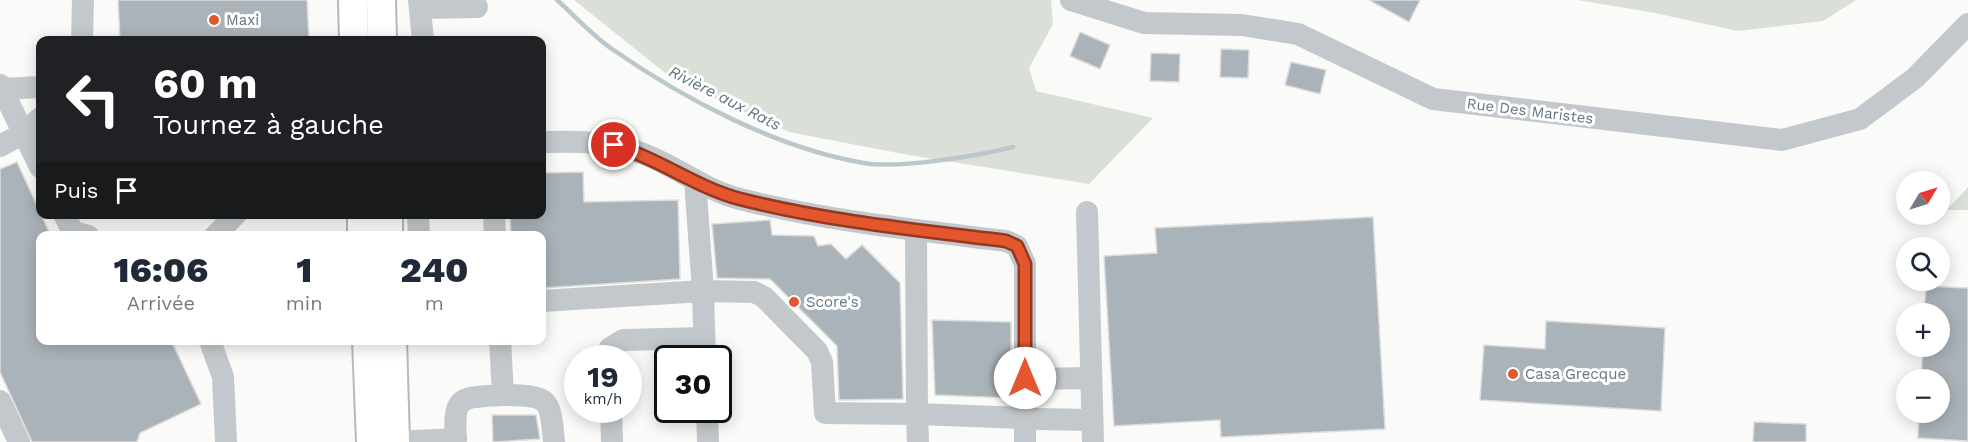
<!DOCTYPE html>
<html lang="fr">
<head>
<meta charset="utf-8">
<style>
	body { margin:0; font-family:"Work Sans",sans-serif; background:#f2f2f3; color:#1f2937; height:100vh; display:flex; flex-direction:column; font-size:22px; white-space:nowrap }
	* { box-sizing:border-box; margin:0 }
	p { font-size:20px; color:#747a83 }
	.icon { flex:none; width:33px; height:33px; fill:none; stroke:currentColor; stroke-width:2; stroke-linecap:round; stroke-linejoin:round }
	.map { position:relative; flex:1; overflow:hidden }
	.sheet { position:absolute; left:36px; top:231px; width:510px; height:114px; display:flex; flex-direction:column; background:#fff; border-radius:12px; box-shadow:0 3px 15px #0003 }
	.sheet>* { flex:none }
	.banner { position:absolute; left:36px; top:36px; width:510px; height:183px; border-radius:12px; box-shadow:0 3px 15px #0003; background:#202124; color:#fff; overflow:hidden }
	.needle { width:39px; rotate:52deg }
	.tools { position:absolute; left:1896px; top:171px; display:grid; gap:12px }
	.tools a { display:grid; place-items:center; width:54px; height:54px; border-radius:50%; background:#fff; box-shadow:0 3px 15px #0003; font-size:30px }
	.speed { position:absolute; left:564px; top:345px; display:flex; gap:12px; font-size:30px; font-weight:700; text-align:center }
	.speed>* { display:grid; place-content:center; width:78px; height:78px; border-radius:50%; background:#fff; box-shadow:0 3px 15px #0003; line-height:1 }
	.speed small { font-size:15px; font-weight:400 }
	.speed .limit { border:3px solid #111; border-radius:9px; background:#fff; color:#111 }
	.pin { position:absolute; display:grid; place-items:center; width:51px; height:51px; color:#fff; margin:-26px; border:3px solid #fff; border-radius:50%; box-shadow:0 2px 6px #0007 }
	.me { position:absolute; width:66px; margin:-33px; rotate:0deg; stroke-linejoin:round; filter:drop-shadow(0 0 4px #0008) }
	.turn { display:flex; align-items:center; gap:21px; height:126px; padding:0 18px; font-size:27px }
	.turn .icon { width:78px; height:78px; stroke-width:2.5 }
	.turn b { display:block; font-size:42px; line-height:51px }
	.then { display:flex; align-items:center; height:57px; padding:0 18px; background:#0003; gap:12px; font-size:22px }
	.eta { display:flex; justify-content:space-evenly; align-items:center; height:102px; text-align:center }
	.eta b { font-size:36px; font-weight:800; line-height:42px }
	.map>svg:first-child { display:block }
	.green { fill:#dadfd7 }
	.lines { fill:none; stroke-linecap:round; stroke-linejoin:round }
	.stream { stroke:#bbc7cb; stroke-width:4.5 }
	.building { fill:#aab3b9; stroke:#dcdcda; stroke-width:1.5 }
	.major-casing { stroke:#b5babe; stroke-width:32 }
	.minor { stroke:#c3c8cc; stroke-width:22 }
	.major { stroke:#fff; stroke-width:28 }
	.route-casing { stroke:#94391e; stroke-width:15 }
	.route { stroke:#e4572e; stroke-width:10 }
	.poi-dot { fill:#e4572e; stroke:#fff; stroke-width:2 }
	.labels { text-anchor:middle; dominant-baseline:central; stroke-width:6; stroke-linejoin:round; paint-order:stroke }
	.poi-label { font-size:15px; fill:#657683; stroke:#fff; text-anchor:start }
	.street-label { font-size:15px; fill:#657683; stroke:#fff }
	.water-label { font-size:16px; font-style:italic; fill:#60757c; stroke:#fff }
</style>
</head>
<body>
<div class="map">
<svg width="1968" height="442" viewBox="0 0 1968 442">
	<rect width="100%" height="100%" fill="#fafaf8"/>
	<g class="green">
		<polygon points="574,0 1051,0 1053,24 1029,68 1036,91 1153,118 1089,184 903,154 789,132 674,80"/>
		<polygon points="1578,0 1856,0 1823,21 1738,31 1650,12"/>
		<polygon points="1968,187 1968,210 1947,210"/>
	</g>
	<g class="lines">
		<path class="stream" d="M557,0c18,16 35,35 55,49 72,50 164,99 252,114 34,6 114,-7 149,-16"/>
	</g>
	<g class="building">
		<polygon points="118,0 307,0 309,40 120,40"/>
		<polygon points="1369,0 1420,0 1409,22"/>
		<polygon points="1080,32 1110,45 1100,69 1070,56"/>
		<polygon points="1221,49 1249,50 1248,78 1220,77"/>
		<polygon points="1151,53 1180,54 1179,82 1150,81"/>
		<polygon points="1291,62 1326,70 1320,94 1285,85"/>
		<polygon points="17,162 51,236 40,236 40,340 171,340 201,404 140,433 137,442 32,442 0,372 0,169"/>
		<polygon points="583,172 584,202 678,200 680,279 542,288 542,236 511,236 510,214 542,214 542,173"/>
		<polygon points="1373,217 1385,429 1221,437 1220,420 1114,426 1104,256 1157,253 1155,228"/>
		<polygon points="770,220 772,235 814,236 818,246 831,244 846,259 862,245 900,283 903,399 839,400 837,346 770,279 717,278 712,224"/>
		<polygon points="1926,286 1968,288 1968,441 1918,438 1919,412 1940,412 1940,380 1921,380 1923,346 1940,346 1940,314 1924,314"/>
		<polygon points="932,320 1011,322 1011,398 935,395"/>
		<polygon points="1546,321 1665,328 1661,411 1480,400 1484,345 1545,349"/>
		<polygon points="492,415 536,415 540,439 493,442"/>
		<polygon points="1754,422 1806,424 1806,442 1753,442"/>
	</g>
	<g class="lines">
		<g class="major-casing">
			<g id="major">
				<polyline points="353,0 354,40"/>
				<polyline points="381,0 382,40"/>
				<polyline points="362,214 362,236"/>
				<polyline points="388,214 388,236"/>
				<polyline points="367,340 371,442"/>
				<polyline points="392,340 395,442"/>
			</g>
		</g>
		<g class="minor">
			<polyline points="419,0 423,40"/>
			<polyline points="1071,0 1144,23 1242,25 1298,34 1433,99 1782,140 1860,119 1915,78 1968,24"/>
			<polyline points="420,8 477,7"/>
			<polyline points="82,40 83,0"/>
			<polyline points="0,85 40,167"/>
			<polyline points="2,89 40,87"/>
			<path d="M542,142c34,-1 65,-1 99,11 34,12 63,37 99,46 87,22 177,31 266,42l11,5 8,18v178"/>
			<polyline points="0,146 24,133 40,118"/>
			<polyline points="695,180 703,291 754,292 764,297 817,351 822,362 825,413 917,414 918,442"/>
			<polyline points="1087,212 1093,442"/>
			<polyline points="64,214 73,232 88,236"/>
			<polyline points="418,214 419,236"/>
			<polyline points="494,214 495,236"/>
			<polyline points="916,230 917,414 1025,418"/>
			<polyline points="215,236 236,214"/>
			<polyline points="542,301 703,291 705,358"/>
			<polyline points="210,341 223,377 226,442"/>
			<polyline points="610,358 610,348 623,340 704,338"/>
			<polyline points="1034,379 1091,378"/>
			<path d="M503,395c46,1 47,1 51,47"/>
			<polyline points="0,401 19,442"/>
			<polyline points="611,410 612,442"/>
			<polyline points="707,410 708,442"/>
			<polyline points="1035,419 1092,420"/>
			<polyline points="395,442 456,439"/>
			<path d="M456,442c-3,-48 3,-44 47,-47l-3,-55"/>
		</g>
		<use href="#major" class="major"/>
	</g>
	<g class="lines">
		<g class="route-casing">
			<path id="route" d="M614,145c44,13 81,42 126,54 87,22 177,31 266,42l11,5 8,18v114"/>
		</g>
		<use href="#route" class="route"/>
	</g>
	<g class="poi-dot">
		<circle cx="214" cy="20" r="6"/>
		<circle cx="794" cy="302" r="6"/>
		<circle cx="1513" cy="374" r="6"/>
	</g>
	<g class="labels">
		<g class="poi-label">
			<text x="226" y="20">Maxi</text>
			<text x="806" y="302">Score's</text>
			<text x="1525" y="374">Casa Grecque</text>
		</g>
		<g class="street-label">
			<text transform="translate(1530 111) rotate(7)">Rue Des Maristes</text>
		</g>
		<g class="water-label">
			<text transform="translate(725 98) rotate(27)">Rivière aux Rats</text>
		</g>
	</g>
</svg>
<div class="tools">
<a><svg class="needle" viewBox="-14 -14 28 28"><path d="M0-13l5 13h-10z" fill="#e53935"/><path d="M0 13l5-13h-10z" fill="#747a83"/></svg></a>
<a><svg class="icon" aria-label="search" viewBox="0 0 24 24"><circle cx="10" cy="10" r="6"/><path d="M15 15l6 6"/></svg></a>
<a>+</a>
<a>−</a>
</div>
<div class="speed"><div>19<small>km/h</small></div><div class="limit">30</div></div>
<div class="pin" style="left:614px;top:145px;background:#d93025"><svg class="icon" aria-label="arrive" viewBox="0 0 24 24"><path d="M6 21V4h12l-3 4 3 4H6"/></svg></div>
<svg class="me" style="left:1025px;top:378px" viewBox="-20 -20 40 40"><circle r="19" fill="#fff"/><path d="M0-13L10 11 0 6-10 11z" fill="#e4572e"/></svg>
<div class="banner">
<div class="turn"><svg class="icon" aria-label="left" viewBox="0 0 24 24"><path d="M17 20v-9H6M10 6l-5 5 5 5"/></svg><div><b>60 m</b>Tournez à gauche</div></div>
<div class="then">Puis<svg class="icon" aria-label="arrive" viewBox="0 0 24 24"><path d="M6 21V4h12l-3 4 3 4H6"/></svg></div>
</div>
<section class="sheet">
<div class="eta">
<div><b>16:06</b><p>Arrivée</p></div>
<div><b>1</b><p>min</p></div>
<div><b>240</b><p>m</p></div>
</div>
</section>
</div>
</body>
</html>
